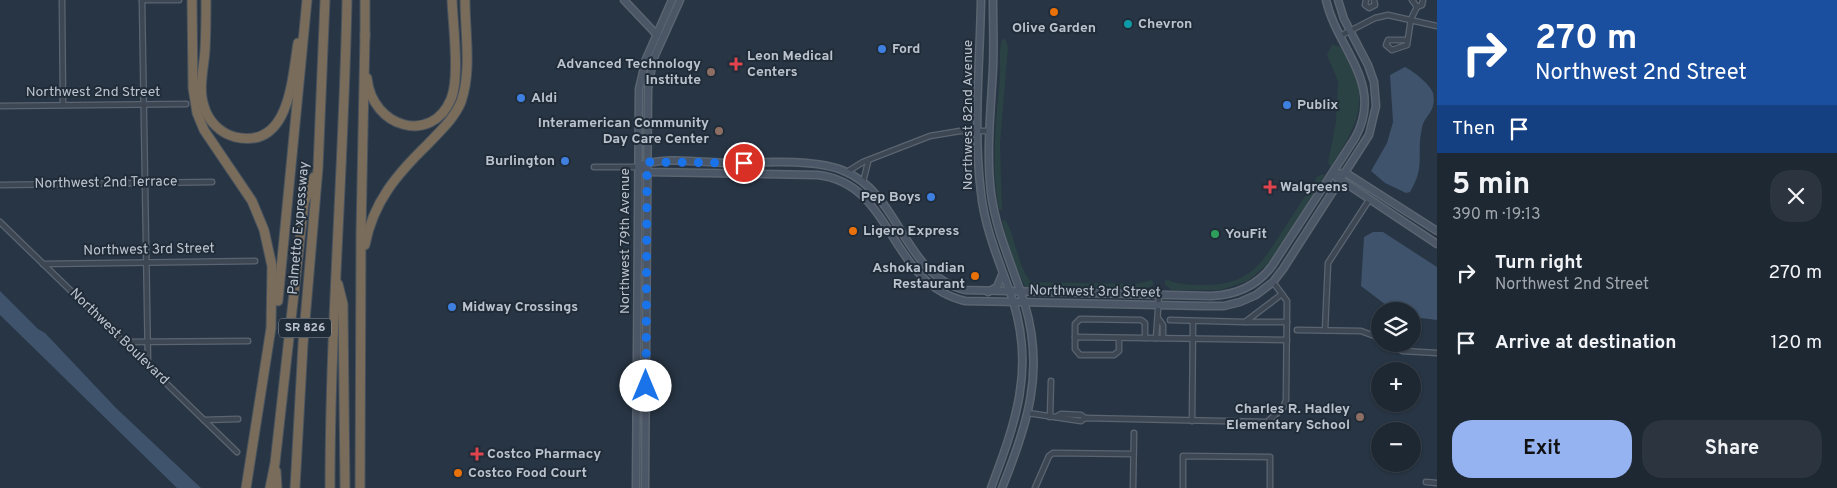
<!DOCTYPE html>
<html lang="en">
<head>
<meta charset="utf-8">
<style>
	body { margin:0; font-family:Overpass,sans-serif; background:#2b343f; color:#f1f3f6; height:100vh; display:flex; flex-direction:column; font-size:19px; white-space:nowrap }
	* { box-sizing:border-box; margin:0 }
	p { font-size:16px; color:#a1a6ac }
	.icon { flex:none; width:28px; height:28px; fill:none; stroke:currentColor; stroke-width:2; stroke-linecap:round; stroke-linejoin:round }
	.map { position:relative; flex:1; overflow:hidden }
	.panel { display:flex; flex-direction:column; background:#1e2833; width:400px }
	.panel>* { flex:none }
	.banner { background:#1a4fa0; color:#fff; overflow:hidden }
	.controls { position:absolute; left:1371px; top:302px; display:grid; gap:10px }
	.controls a { display:grid; place-items:center; width:50px; height:50px; border-radius:50%; background:#1e2833; box-shadow:0 1px 4px #0004,0 0 0 1px #3c444e; font-size:25px }
	.pin { position:absolute; display:grid; place-items:center; width:42px; height:42px; color:#fff; margin:-21px; border:2px solid #fff; border-radius:50%; box-shadow:0 1px 5px #0007 }
	.me { position:absolute; width:55px; margin:-28px; rotate:0deg; stroke-linejoin:round; filter:drop-shadow(0 0 4px #0008) }
	.turn { display:flex; align-items:center; gap:18px; height:105px; padding:0 15px; font-size:22px }
	.turn .icon { width:65px; height:65px; stroke-width:2.5 }
	.turn b { display:block; font-size:35px; line-height:42px }
	.then { display:flex; align-items:center; height:48px; padding:0 15px; background:#0003; gap:10px; font-size:19px }
	.round { display:grid; place-items:center; flex:none; width:52px; height:52px; border-radius:20px; background:#2b343f }
	.overview { display:flex; align-items:center; justify-content:space-between; height:85px; padding:0 15px }
	h1 { font-size:30px; font-weight:700; line-height:38px }
	.action { display:flex; gap:10px; margin-top:auto; padding:10px 15px }
	.action a { flex:1; height:58px; border-radius:20px; background:#95b2f1; color:#111; font-size:20px; font-weight:700; line-height:58px; text-align:center }
	.action a+a { background:#2b343f; color:#f1f3f6 }
	ul { padding:0; list-style:none }
	li { display:flex; align-items:center; gap:15px; height:70px; padding:0 15px }
	li div { flex:1 }
	li b { display:block; font-size:19px }
	li em { font-style:normal }
	main { display:flex; flex:1; min-height:0 }
	.map>svg:first-child { display:block }
	.green { fill:#2a4244 }
	.water { fill:#3f536c }
	.lines { fill:none; stroke-linecap:round; stroke-linejoin:round }
	.street-casing { stroke:#5b6571; stroke-width:7 }
	.secondary-casing { stroke:#5b6571; stroke-width:9 }
	.highway-casing { stroke:#47525e; stroke-width:11 }
	.street { stroke:#3d4753; stroke-width:4.5 }
	.secondary { stroke:#4b5666; stroke-width:6 }
	.highway { stroke:#796c5a; stroke-width:9 }
	.route { stroke:#1a73e8; stroke-width:9; stroke-dasharray:0 16.2 }
	.food-dot { fill:#e8710a; stroke:#212c39; stroke-width:2 }
	.culture-dot { fill:#0f9aa8; stroke:#212c39; stroke-width:2 }
	.shop-dot { fill:#3f7fe0; stroke:#212c39; stroke-width:2 }
	.health-dot { fill:#e0444e; stroke:#212c39; stroke-width:2 }
	.education-dot { fill:#8d6e63; stroke:#212c39; stroke-width:2 }
	.leisure-dot { fill:#2e9e5b; stroke:#212c39; stroke-width:2 }
	.labels { text-anchor:middle; dominant-baseline:central; stroke-width:4; stroke-linejoin:round; paint-order:stroke }
	.shield { fill:#212c39; stroke:#8c95a1; stroke-width:1 }
	.shield-label { font-size:12px; font-weight:bold; fill:#bac2cd }
	.poi-label { font-size:14px; font-weight:bold; fill:#bac2cd; stroke:#212c39; text-anchor:start }
	.street-label { font-size:14px; fill:#bac2cd; stroke:#212c39 }
</style>
</head>
<body>
<main>
<div class="map">
<svg width="1437" height="488" viewBox="0 0 1437 488">
	<rect width="100%" height="100%" fill="#283544"/>
	<g class="green">
		<path d="M1003,38l3,3 2,7 -8,96 2,66h-3c-8,-45 -3,-89 1,-134 1,-11 -2,-30 3,-38z"/>
		<path d="M1332,44l8,3c33,49 20,74 -9,120l-3,-4 8,-41 2,-41 -11,-26z"/>
		<path d="M1323,174l2,1 -54,86 -23,20 -28,9h-48l-7,-5v-4l3,-1c13,5 25,5 38,5 48,-1 57,-25 81,-61 10,-16 21,-32 31,-48z"/>
		<path d="M1005,220c10,12 11,44 26,62l105,2 16,-4 2,5 -8,4 -121,-2 -15,-36 -8,-30z"/>
	</g>
	<g class="water">
		<path d="M1405,67c8,4 25,17 28,26 4,20 -9,22 -11,35 -6,26 4,38 -12,64l-4,1 -21,-10 -14,-12 16,-28 6,-21 -3,-47z"/>
		<polygon points="1373,232 1383,232 1437,267 1437,320 1413,317 1412,311 1394,311 1361,286 1364,237"/>
		<polygon points="0,291 38,329 45,333 116,408 201,488 177,488 0,315"/>
	</g>
	<g class="lines">
		<g class="street-casing">
			<g id="street">
				<polyline points="62,0 63,105"/>
				<polyline points="142,0 148,365"/>
				<polyline points="142,0 179,0"/>
				<polyline points="1366,0 1365,5 1369,8 1375,5 1374,0"/>
				<polyline points="1412,0 1417,7 1422,5 1423,0"/>
				<polyline points="1340,36 1375,18 1388,15 1437,26"/>
				<polyline points="1407,40 1388,40 1386,45 1392,50 1407,45 1411,19 1417,7"/>
				<polyline points="0,106 186,104"/>
				<polyline points="594,167 638,167"/>
				<polyline points="847,172 863,162 930,136 960,131 990,131"/>
				<polyline points="863,182 868,162"/>
				<polyline points="0,185 212,182"/>
				<polyline points="0,222 237,452"/>
				<polyline points="43,264 255,261"/>
				<polyline points="1282,294 1245,322 1287,322"/>
				<polyline points="1158,318 1163,325 1163,338"/>
				<polyline points="1170,320 1245,322"/>
				<polyline points="1297,330 1361,331 1380,338"/>
				<polyline points="1325,330 1328,263 1369,200"/>
				<polyline points="1075,337 1075,324 1080,319 1141,320 1145,323 1145,338"/>
				<polyline points="1119,338 1119,351 1114,355 1080,355 1075,349 1075,337 1287,340"/>
				<polyline points="1156,338 1159,295"/>
				<polyline points="124,342 248,341"/>
				<polyline points="1389,344 1403,351 1437,353"/>
				<polyline points="1028,413 1081,421 1085,418 1267,422 1283,408 1286,400 1287,301 1273,282"/>
				<polyline points="1050,417 1051,381"/>
				<polyline points="1056,417 1061,414 1081,415 1085,418"/>
				<polyline points="204,420 238,419"/>
				<polyline points="1192,421 1193,321"/>
				<polyline points="1426,482 1437,483"/>
				<polyline points="1035,488 1049,456 1053,453 1133,454"/>
				<polyline points="1133,488 1134,433"/>
				<polyline points="1183,488 1183,456 1270,457 1270,488"/>
			</g>
		</g>
		<g class="secondary-casing">
			<g id="secondary">
				<polyline points="624,0 657,35"/>
				<path d="M981,0c-1,63 -8,130 0,193 4,38 20,72 32,108 22,69 2,123 -22,187"/>
				<path d="M993,0c0,23 1,45 0,68 -2,41 -7,83 -2,125 5,39 22,74 34,112 20,67 2,121 -23,183"/>
				<path d="M638,167l9,5 171,3c77,9 70,108 147,126l239,5h20l16,-4 16,-7 17,-13 10,-13 86,-134 7,-29 -2,-24 -6,-17 -24,-46 -6,-19"/>
				<path d="M638,167c19,-11 63,-5 86,-4 34,0 90,-5 120,8 57,23 59,104 121,119l246,6c25,-1 46,-10 61,-30l83,-128c30,-54 -18,-89 -29,-138"/>
				<polyline points="1332,174 1437,244"/>
				<polyline points="1332,174 1346,173 1437,231"/>
				<polyline points="988,292 997,287 1002,275"/>
				<polyline points="636,488 639,89 646,59 672,0"/>
				<polyline points="645,488 648,89 653,60 680,0"/>
			</g>
		</g>
		<g class="highway-casing">
			<g id="highway">
				<polyline points="192,0 193,88 197,113 204,130 252,201 264,230 272,266 271,328 246,488"/>
				<path d="M206,0c0,16 0,33 -1,50 -1,17 -7,39 -1,56 4,15 16,27 31,31 55,13 57,-59 63,-94"/>
				<polyline points="365,0 365,37"/>
				<path d="M367,78c5,50 65,67 84,21 9,-21 2,-74 1,-99"/>
				<path d="M365,245c8,-43 32,-71 63,-101 12,-13 26,-25 33,-42 11,-31 4,-69 4,-102"/>
				<polyline points="338,284 343,304 345,488"/>
				<polyline points="278,301 307,0"/>
				<polyline points="276,471 277,488"/>
				<polyline points="270,488 275,463 304,203 314,177"/>
				<polyline points="295,488 303,344 318,168 325,0"/>
				<path d="M330,488c0,-163 14,-325 17,-488"/>
				<polyline points="360,488 361,232 365,33"/>
			</g>
		</g>
		<use href="#street" class="street"/>
		<use href="#secondary" class="secondary"/>
		<use href="#highway" class="highway"/>
	</g>
	<g class="lines">
		<polyline class="route" points="646,386 647,162 744,163"/>
	</g>
	<g class="food-dot">
		<circle cx="1054" cy="12" r="5"/>
		<circle cx="853" cy="231" r="5"/>
		<circle cx="975" cy="276" r="5"/>
		<circle cx="458" cy="473" r="5"/>
	</g>
	<circle class="culture-dot" cx="1128" cy="24" r="5"/>
	<g class="shop-dot">
		<circle cx="882" cy="49" r="5"/>
		<circle cx="521" cy="98" r="5"/>
		<circle cx="1287" cy="105" r="5"/>
		<circle cx="565" cy="161" r="5"/>
		<circle cx="931" cy="197" r="5"/>
		<circle cx="452" cy="307" r="5"/>
	</g>
	<g class="health-dot">
		<path d="M733.5 56.5h5v5h5v5h-5v5h-5v-5h-5v-5h5z"/>
		<path d="M1267.5 179.5h5v5h5v5h-5v5h-5v-5h-5v-5h5z"/>
		<path d="M474.5 446.5h5v5h5v5h-5v5h-5v-5h-5v-5h5z"/>
	</g>
	<g class="education-dot">
		<circle cx="711" cy="72" r="5"/>
		<circle cx="719" cy="131" r="5"/>
		<circle cx="1360" cy="417" r="5"/>
	</g>
	<circle class="leisure-dot" cx="1215" cy="234" r="5"/>
	<g class="labels">
		<rect class="shield" x="279" y="318.5" width="52" height="19" rx="4"/>
		<g class="shield-label">
			<text x="305" y="328">SR 826</text>
		</g>
		<g class="poi-label">
			<text x="1138" y="24">Chevron</text>
			<text x="1054" y="28" text-anchor="middle">Olive Garden</text>
			<text x="892" y="49">Ford</text>
			<text x="747" y="56">Leon Medical<tspan x="747" dy="16">Centers</tspan></text>
			<text x="701" y="64" text-anchor="end">Advanced Technology<tspan x="701" dy="16">Institute</tspan></text>
			<text x="531" y="98">Aldi</text>
			<text x="1297" y="105">Publix</text>
			<text x="709" y="123" text-anchor="end">Interamerican Community<tspan x="709" dy="16">Day Care Center</tspan></text>
			<text x="555" y="161" text-anchor="end">Burlington</text>
			<text x="1280" y="187">Walgreens</text>
			<text x="921" y="197" text-anchor="end">Pep Boys</text>
			<text x="863" y="231">Ligero Express</text>
			<text x="1225" y="234">YouFit</text>
			<text x="965" y="268" text-anchor="end">Ashoka Indian<tspan x="965" dy="16">Restaurant</tspan></text>
			<text x="462" y="307">Midway Crossings</text>
			<text x="1350" y="409" text-anchor="end">Charles R. Hadley<tspan x="1350" dy="16">Elementary School</tspan></text>
			<text x="487" y="454">Costco Pharmacy</text>
			<text x="468" y="473">Costco Food Court</text>
		</g>
		<g class="street-label">
			<text x="93" y="92">Northwest 2nd Street</text>
			<text transform="translate(968 115) rotate(-90)">Northwest 82nd Avenue</text>
			<text transform="translate(106 183) rotate(-1)">Northwest 2nd Terrace</text>
			<text transform="translate(299 228) rotate(-85)">Palmetto Expressway</text>
			<text transform="translate(625 241) rotate(-90)">Northwest 79th Avenue</text>
			<text transform="translate(149 250) rotate(-1)">Northwest 3rd Street</text>
			<text transform="translate(1095 292) rotate(1)">Northwest 3rd Street</text>
			<text transform="translate(119 337) rotate(44)">Northwest Boulevard</text>
		</g>
	</g>
</svg>
<div class="controls">
<a><svg class="icon" aria-label="layers" viewBox="0 0 24 24"><path d="M12 4l9 5-9 5-9-5zM3 14l9 5 9-5"/></svg></a>
<a>+</a>
<a>−</a>
</div>
<div class="pin" style="left:744px;top:163px;background:#d93025"><svg class="icon" aria-label="arrive" viewBox="0 0 24 24"><path d="M6 21V4h12l-3 4 3 4H6"/></svg></div>
<svg class="me" style="left:646px;top:386px" viewBox="-20 -20 40 40"><circle r="19" fill="#fff"/><path d="M0-13L10 11 0 6-10 11z" fill="#1a73e8"/></svg>
</div>
<section class="panel">
<div class="banner">
<div class="turn"><svg class="icon" aria-label="right" viewBox="0 0 24 24"><path d="M7 20v-9h11M14 6l5 5-5 5"/></svg><div><b>270 m</b>Northwest 2nd Street</div></div>
<div class="then">Then<svg class="icon" aria-label="arrive" viewBox="0 0 24 24"><path d="M6 21V4h12l-3 4 3 4H6"/></svg></div>
</div>
<div class="overview"><div><h1>5 min</h1><p>390 m · 19:13</p></div><a class="round"><svg class="icon" aria-label="close" viewBox="0 0 24 24"><path d="M6 6l12 12M18 6L6 18"/></svg></a></div>
<ul>
<li><svg class="icon" aria-label="right" viewBox="0 0 24 24"><path d="M7 20v-9h11M14 6l5 5-5 5"/></svg><div><b>Turn right</b><p>Northwest 2nd Street</p></div><em>270 m</em></li>
<li><svg class="icon" aria-label="arrive" viewBox="0 0 24 24"><path d="M6 21V4h12l-3 4 3 4H6"/></svg><div><b>Arrive at destination</b></div><em>120 m</em></li>
</ul>
<div class="action"><a>Exit</a><a>Share</a></div>
</section>
</main>
</body>
</html>
